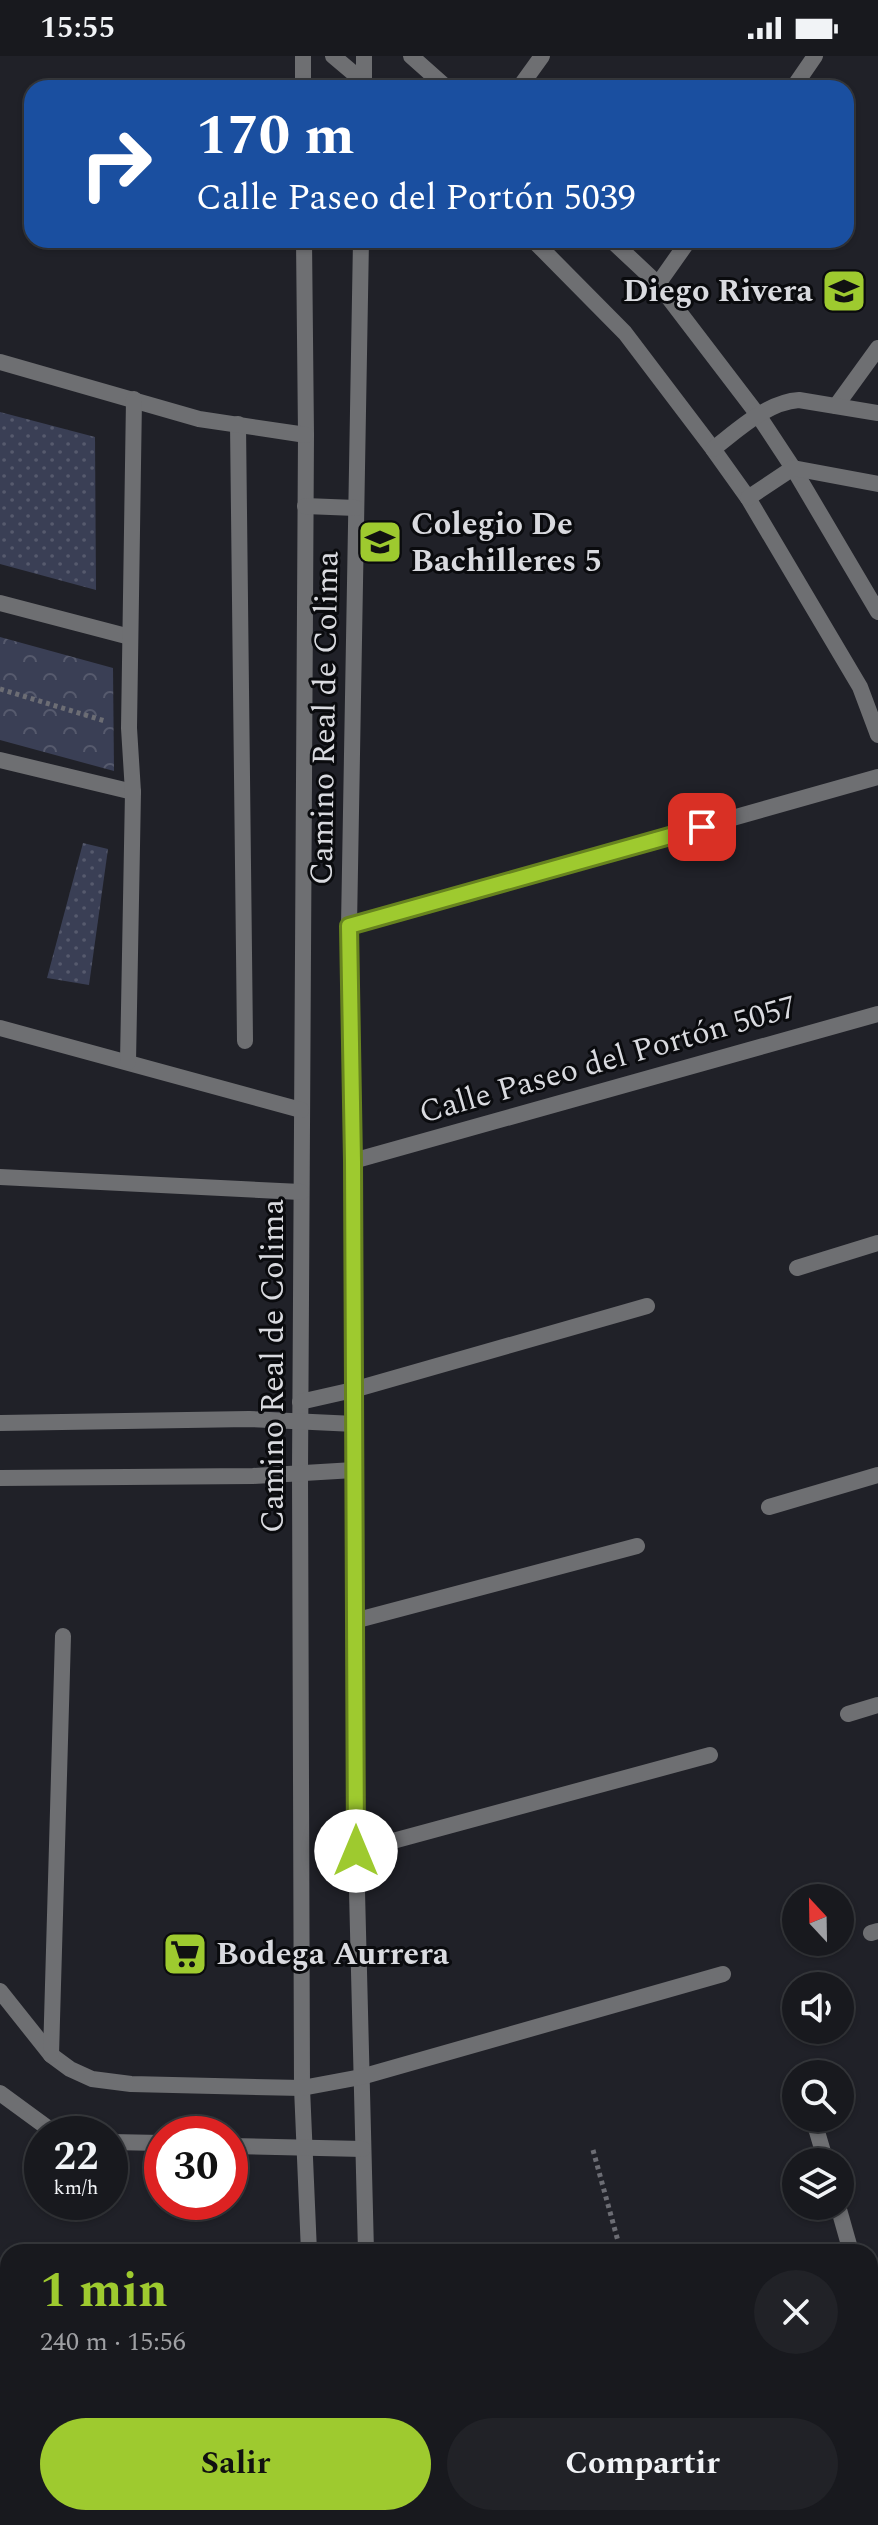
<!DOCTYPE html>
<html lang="es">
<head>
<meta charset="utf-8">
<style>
	body { margin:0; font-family:Spectral,serif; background:#212227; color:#f1f3f6; height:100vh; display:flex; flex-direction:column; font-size:30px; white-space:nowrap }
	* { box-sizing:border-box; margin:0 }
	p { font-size:26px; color:#9fa0a4 }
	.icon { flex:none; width:44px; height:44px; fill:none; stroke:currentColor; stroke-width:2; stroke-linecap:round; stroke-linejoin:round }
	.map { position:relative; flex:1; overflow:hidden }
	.sheet { position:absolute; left:0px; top:2188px; width:878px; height:282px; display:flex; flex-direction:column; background:#18191e; border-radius:24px 24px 0 0; box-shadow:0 2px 6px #0004,0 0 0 2px #36383c }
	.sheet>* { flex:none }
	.guide { position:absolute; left:24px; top:24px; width:830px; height:168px; border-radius:24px; box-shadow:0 2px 6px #0004,0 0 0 2px #36383c; background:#1a4fa0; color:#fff; overflow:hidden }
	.needle { width:52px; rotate:338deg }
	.buttons { position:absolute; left:782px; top:1828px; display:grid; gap:16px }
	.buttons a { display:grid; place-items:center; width:72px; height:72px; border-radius:50%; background:#18191e; box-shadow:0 2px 6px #0004,0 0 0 2px #36383c; font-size:40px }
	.speed { position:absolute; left:24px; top:2060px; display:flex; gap:16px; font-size:40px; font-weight:700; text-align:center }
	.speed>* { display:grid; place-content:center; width:104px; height:104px; border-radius:50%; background:#18191e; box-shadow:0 2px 6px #0004,0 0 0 2px #36383c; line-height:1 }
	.speed small { font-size:20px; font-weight:400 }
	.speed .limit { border:12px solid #d22; background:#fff; color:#111 }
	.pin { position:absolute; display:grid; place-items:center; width:68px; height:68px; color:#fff; margin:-34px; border-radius:16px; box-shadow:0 4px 12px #0006 }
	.me { position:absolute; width:88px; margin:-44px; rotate:0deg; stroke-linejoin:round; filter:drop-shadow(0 0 6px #0008) }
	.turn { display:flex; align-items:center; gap:28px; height:168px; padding:0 40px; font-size:36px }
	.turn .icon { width:104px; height:104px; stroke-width:2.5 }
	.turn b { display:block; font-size:56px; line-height:68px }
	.round { display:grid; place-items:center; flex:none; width:84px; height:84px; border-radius:42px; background:#212227 }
	.headline { display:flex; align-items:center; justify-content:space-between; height:136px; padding:0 40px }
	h1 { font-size:48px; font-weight:700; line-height:60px; color:#9eca2f }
	.cta { display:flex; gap:16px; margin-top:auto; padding:16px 40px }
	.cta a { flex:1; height:92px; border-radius:48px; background:#9eca2f; color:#111; font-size:32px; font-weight:700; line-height:92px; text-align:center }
	.cta a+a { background:#212227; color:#f1f3f6 }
	.status { display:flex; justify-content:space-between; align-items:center; height:56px; padding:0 40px; background:#18191e; direction:ltr }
	.status svg { height:22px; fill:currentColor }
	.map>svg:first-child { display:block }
	.grass { fill:url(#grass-dots) }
	.park { fill:url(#park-crowns) }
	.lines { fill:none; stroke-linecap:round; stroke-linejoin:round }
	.path { stroke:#6c6d74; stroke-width:5; stroke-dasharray:4 4; stroke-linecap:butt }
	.lane { stroke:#6e6f72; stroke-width:16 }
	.street { stroke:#6e6f72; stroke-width:16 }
	.route-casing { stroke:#67831f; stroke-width:20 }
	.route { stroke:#9eca2f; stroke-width:14 }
	.labels { text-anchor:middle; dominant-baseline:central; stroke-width:6; stroke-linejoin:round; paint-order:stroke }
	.poi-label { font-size:32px; font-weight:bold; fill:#d9dadf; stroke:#0a0b0e; text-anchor:start }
	.street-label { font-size:32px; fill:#d9dadf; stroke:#0a0b0e }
</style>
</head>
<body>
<div class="status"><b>15:55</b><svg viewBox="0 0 49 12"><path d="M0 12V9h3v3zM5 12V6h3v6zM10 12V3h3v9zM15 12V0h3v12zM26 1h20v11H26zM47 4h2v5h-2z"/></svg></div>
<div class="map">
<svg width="878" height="2469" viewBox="0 0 878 2469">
	<defs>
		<pattern id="grass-dots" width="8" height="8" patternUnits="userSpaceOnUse" patternTransform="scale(2)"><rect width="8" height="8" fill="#3a3f55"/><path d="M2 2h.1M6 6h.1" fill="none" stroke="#565a6d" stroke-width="1.8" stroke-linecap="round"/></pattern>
		<pattern id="park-crowns" width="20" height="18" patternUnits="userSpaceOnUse" patternTransform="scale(2)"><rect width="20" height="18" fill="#3a3f55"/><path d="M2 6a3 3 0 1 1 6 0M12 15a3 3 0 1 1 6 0" fill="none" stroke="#565a6d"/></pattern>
	</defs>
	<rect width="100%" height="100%" fill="#202128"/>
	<g class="grass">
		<polygon points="0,356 95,381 96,534 0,508"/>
		<polygon points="83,787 108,793 89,929 47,922"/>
	</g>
	<polygon class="park" points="0,581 113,612 114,715 0,684"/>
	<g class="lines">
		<g class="path">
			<polyline points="0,633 105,665"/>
			<polyline points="593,2094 621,2196"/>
			<polyline points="695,2462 697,2469"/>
		</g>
		<polyline class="lane" points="238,368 245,985"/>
		<g class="street">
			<polyline points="303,0 303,32"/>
			<polyline points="333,0 371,32"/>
			<polyline points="411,0 447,32"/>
			<polyline points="364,30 364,0"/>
			<polyline points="519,32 542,0"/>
			<polyline points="793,32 815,0"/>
			<polyline points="304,184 306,379 300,1416 302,2032 309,2196"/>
			<polyline points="361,184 349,870 353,1105 356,1795 366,2196"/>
			<polyline points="533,184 625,277 713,393 748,442 860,631 878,679"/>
			<polyline points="611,184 658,228 758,359 793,412 878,556"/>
			<polyline points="658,228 689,184"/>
			<polyline points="0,306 199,363 306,379"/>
			<polyline points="836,350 878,292"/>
			<path d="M713,393c25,-19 54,-47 86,-49l79,13"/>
			<polyline points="748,442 793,412 878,428"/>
			<polyline points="305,450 356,452"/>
			<polyline points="0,547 130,581"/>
			<polyline points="0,704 133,736"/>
			<polyline points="349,870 878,721"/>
			<polyline points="0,972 301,1054"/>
			<polyline points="128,1006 133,736 129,672 134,343"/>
			<polyline points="353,1105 878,958"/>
			<polyline points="0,1121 301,1136"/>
			<polyline points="797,1212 878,1187"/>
			<polyline points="300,1346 353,1334 647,1250"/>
			<polyline points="0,1367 249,1363 355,1368"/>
			<polyline points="0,1422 253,1420 354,1414"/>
			<polyline points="769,1451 878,1419"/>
			<polyline points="354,1565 637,1490"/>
			<polyline points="848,1658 878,1649"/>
			<polyline points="356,1795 710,1699"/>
			<polyline points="871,1877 878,1875"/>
			<polyline points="0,1935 51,1999 70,2013 92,2023 131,2028 302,2032 361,2021 723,1918"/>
			<polyline points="51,1999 63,1580"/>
			<polyline points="0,2037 56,2078"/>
			<polyline points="813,2062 826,2106"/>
			<polyline points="110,2086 162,2087"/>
			<polyline points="230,2090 363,2093"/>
			<polyline points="838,2150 851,2196"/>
			<polyline points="870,2265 878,2293"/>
			<polyline points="316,2462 316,2469"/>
			<polyline points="373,2462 373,2469"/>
		</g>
	</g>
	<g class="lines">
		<g class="route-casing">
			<polyline id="route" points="356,1795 353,1105 349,870 702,771"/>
		</g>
		<use href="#route" class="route"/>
	</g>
	<defs>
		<g id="school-square" transform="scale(2.3)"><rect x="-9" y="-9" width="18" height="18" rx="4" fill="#9eca2f" stroke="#0a0b0e"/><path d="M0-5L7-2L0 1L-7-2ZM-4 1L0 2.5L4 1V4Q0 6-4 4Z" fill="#111"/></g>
		<g id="university-square" transform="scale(2.3)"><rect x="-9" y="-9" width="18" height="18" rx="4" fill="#9eca2f" stroke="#0a0b0e"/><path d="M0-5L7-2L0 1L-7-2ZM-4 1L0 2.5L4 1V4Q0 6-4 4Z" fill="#111"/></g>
		<g id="supermarket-square" transform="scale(2.3)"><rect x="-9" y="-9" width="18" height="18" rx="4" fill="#9eca2f" stroke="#0a0b0e"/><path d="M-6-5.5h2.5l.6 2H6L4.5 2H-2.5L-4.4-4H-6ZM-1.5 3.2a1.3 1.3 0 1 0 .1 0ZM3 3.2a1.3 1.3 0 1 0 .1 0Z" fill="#111"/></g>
	</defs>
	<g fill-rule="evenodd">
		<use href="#school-square" x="844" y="235"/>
		<use href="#university-square" x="380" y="486"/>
		<use href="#supermarket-square" x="185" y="1898"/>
	</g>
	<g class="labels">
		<g class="poi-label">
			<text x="813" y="235" text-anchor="end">Diego Rivera</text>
			<text x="411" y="468">Colegio De<tspan x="411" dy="37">Bachilleres 5</tspan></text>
			<text x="216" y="1898">Bodega Aurrera</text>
		</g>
		<g class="street-label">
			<text transform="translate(325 662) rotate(-89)">Camino Real de Colima</text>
			<text transform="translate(608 1004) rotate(-16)">Calle Paseo del Portón 5057</text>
			<text transform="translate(273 1310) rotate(-90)">Camino Real de Colima</text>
		</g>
	</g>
</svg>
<div class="buttons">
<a><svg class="needle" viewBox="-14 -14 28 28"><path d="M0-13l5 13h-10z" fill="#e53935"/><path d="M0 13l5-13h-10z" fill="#9fa0a4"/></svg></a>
<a><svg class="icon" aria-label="sound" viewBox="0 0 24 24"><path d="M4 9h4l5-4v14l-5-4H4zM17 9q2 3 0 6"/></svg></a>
<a><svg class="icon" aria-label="search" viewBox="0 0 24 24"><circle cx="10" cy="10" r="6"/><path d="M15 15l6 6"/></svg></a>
<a><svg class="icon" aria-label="layers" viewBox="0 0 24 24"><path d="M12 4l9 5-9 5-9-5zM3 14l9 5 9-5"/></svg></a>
</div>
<div class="speed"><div>22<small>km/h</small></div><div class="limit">30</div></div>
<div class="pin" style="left:702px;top:771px;background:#d93025"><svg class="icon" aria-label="arrive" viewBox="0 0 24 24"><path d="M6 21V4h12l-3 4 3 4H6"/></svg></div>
<svg class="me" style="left:356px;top:1795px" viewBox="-20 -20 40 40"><circle r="19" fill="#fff"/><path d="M0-13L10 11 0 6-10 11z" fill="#9eca2f"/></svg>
<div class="guide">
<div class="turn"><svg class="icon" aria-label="right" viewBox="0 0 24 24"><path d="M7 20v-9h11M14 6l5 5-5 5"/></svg><div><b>170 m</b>Calle Paseo del Portón 5039</div></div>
</div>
<section class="sheet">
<div class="headline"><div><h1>1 min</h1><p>240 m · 15:56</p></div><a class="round"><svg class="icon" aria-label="close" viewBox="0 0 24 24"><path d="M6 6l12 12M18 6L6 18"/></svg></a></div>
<div class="cta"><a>Salir</a><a>Compartir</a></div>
</section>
</div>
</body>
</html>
